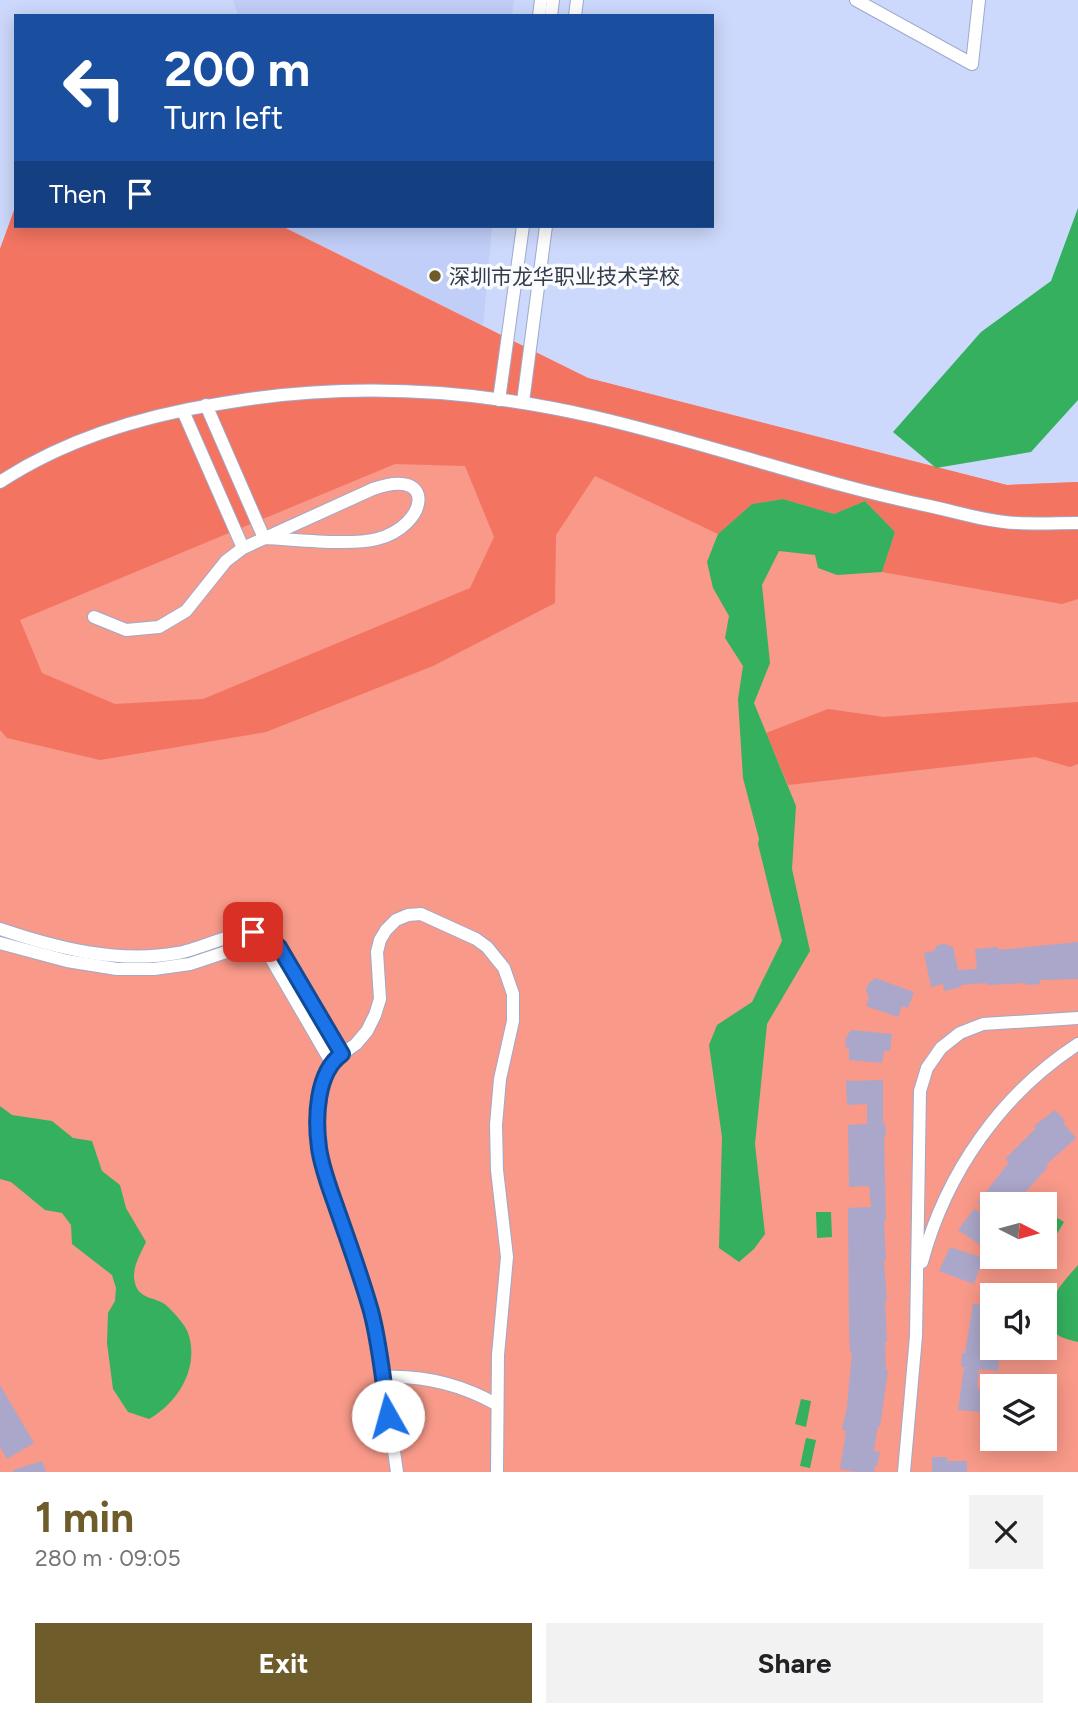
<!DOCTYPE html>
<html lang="en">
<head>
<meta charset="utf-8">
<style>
	body { margin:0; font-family:Figtree,"Noto Sans SC",sans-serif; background:#f2f2f2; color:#202124; height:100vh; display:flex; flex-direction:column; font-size:26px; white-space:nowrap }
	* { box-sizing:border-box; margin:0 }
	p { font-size:23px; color:#757577 }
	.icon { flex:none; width:38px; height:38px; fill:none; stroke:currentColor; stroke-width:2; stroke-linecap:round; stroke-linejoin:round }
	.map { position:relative; height:1472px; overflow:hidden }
	.sheet { display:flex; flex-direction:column; background:#fff; flex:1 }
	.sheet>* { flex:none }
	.banner { position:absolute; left:14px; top:14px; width:700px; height:214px; border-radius:0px; box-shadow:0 4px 18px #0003; background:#1a4fa0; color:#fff; overflow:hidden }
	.needle { width:46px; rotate:96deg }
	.tools { position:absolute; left:980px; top:1192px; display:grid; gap:14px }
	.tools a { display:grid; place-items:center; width:77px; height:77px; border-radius:0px; background:#fff; box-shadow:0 4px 18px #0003; font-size:35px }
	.pin { position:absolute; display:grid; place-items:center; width:60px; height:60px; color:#fff; margin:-30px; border-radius:14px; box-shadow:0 4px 10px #0006 }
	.me { position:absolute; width:77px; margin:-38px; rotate:353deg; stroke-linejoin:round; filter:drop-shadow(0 0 5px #0008) }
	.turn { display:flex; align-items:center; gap:24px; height:147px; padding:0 35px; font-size:32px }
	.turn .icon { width:91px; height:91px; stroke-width:2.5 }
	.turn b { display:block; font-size:49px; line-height:60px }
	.then { display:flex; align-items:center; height:66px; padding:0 35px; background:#0003; gap:14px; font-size:26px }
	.round { display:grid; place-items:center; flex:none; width:74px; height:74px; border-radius:0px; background:#f2f2f2 }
	.head { display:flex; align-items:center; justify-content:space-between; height:119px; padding:0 35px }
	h1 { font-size:42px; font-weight:700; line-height:52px; color:#6e5d2b }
	.action { display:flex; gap:14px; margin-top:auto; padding:14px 35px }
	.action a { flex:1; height:80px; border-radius:0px; background:#6e5d2b; color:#fff; font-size:28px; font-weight:700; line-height:80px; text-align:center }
	.action a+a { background:#f2f2f2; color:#202124 }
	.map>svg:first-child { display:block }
	.built { fill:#c0cef8 }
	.green { fill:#f89989; fill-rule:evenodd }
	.forest { fill:#f37461; fill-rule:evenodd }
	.water { fill:#34b05f }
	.building { fill:#aba7ca }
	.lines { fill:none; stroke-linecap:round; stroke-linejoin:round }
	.street-casing { stroke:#9ea9cb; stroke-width:14 }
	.street { stroke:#fff; stroke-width:12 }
	.route-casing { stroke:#114b97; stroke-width:18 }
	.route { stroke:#1a73e8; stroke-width:12 }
	.poi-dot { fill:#6e5d2b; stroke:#f9fbfe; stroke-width:2.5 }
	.labels { text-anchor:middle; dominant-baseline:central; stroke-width:7; stroke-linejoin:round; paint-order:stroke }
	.poi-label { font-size:21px; fill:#363b49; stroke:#f9fbfe; text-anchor:start }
</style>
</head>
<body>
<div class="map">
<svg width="1078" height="1472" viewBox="0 0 1078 1472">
	<rect width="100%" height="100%" fill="#cdd9fc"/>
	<g class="built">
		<polygon points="233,0 514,0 512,16 238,16"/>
		<polygon points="282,226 492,226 483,326"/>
	</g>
	<path class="green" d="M16,205v21h266l306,152 419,107 71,-3v990h-1078v-1223zM992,1204h53v52h-53zM992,1295h53v53h-53zM992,1386h53v52h-53z"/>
	<g class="forest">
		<path d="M16,205v21h265l307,152 419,107 71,-3v117l-16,5 -180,-32 13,-40 -30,-31 -31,13 -51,-15 -31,5 -34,30 -123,-58 -39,59 -1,68 -122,63 -167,66 -166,28 -93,-22 -7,-8v-481zM395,464l70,2 29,71 -24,51 -267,111 -88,5 -73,-31 -22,-53z"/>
		<polygon points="1078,702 1078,764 1070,767 1035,757 788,785 766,733 828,709 884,717"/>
	</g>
	<g class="water">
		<polygon points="1078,208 1078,400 1031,452 936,468 893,432 981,332 1051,281"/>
		<polygon points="783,499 834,514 865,501 895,532 882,572 837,575 818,568 815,555 779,551 762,585 770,663 754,703 796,806 792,869 810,951 767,1024 755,1144 765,1234 754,1249 739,1262 719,1248 722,1137 709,1045 717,1025 752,1002 782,941 758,844 759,839 743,778 738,699 743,666 725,638 729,616 713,588 707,562 718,534 752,504"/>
		<path d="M0,1106l12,9 40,6 21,17 19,3 10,30 18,14 6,23 20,34c-6,13 -15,27 -11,41 4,18 23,13 33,24 6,6 17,17 20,26 12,34 -10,70 -39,86l-21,-7 -15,-23 -6,-46 1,-30 7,-12 1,-13 -4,-13 -40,-31 -1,-19 -9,-12 -17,-3 -34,-28 -11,-3z"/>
		<polygon points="816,1212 831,1212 832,1237 817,1238"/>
		<polygon points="1054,1216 1064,1222 1049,1247 1045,1245 1045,1232"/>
		<path d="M1078,1265v77c-58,-11 -23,-51 0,-77z"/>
		<polygon points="801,1399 811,1401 806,1427 795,1424"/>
		<polygon points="806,1438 816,1440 810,1468 800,1466"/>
	</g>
	<g class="building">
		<polygon points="1078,942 1078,979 1040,980 1040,984 1026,985 1026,983 987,985 987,983 961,985 961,987 944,991 943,984 931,987 924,953 934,951 937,945 944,944 953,947 958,970 977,969 975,949 998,947 999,950"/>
		<polygon points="875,978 914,992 908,1008 902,1006 898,1017 866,1006 869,997 866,991 868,984"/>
		<polygon points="851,1030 892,1034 890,1051 884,1051 882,1063 849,1060 849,1050 845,1045 846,1038"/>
		<polygon points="883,1080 883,1123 885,1123 886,1137 884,1137 886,1221 884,1221 886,1260 884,1260 887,1301 885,1301 887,1342 885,1342 886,1370 888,1370 880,1427 878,1426 874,1451 880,1452 877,1466 875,1466 874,1472 857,1472 840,1469 846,1431 842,1430 847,1407 852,1352 850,1352 849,1329 848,1208 871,1207 869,1186 849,1187 848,1125 867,1124 867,1104 847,1105 846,1081"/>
		<polygon points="1055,1110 1065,1121 1063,1123 1076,1138 1046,1165 1048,1167 1022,1196 1034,1204 977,1204 1009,1162 1005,1159 1036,1128 1034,1126"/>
		<polygon points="974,1209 987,1217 985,1220 992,1225 992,1245 988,1250 958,1230"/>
		<polygon points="950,1247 983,1258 974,1284 939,1271"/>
		<polygon points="973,1304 987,1305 987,1308 992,1309 992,1348 1000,1348 998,1371 979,1369 977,1389 992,1390 992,1413 958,1410 964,1367 961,1367 962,1353 965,1353"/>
		<polygon points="0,1385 34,1443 7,1459 0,1447"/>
		<polygon points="932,1457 947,1457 947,1461 967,1461 967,1472 932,1472"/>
		<polygon points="42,1461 46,1472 14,1472 13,1470"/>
	</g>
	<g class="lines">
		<g class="street-casing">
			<g id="street">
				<polyline points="856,0 972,64 979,0"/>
				<polyline points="539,16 541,0"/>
				<polyline points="551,16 553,0"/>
				<polyline points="575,16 577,0"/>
				<polyline points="499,400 523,226"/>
				<polyline points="523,402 546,226"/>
				<polyline points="183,411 243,548"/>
				<path d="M0,482c67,-44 146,-67 224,-79 123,-21 250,-14 371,14 113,26 221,66 334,89 28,6 59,16 88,17 20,1 41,0 61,0"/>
				<path d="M94,617l32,13 33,-3 27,-16 40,-50 17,-13 130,-59c65,-23 55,37 4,50 -28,7 -83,0 -113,-1l-58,-133"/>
				<path d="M0,929c56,19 118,35 178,24 25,-4 70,-30 91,-16 17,11 60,95 73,117"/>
				<polyline points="0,943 67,961 117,969 154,969 190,964 247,945 262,948 269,955 331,1062"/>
				<path d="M922,1262c24,-89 79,-168 156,-218"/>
				<path d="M383,1377c41,-2 77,7 113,27"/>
				<polyline points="397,1472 378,1340 364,1287 322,1163 318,1119 322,1090 331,1062 356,1044 367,1031 375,1015 380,999 377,952 380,940 386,930 396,920 408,915 421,914 476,939 487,947 504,968 513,994 513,1021 500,1079 496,1125 497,1170 507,1257 498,1355 497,1472"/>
				<polyline points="904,1472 916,1336 920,1091 927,1068 941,1048 960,1033 983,1024 1078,1018"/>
			</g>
		</g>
		<use href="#street" class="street"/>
	</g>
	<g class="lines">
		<g class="route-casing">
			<path id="route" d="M253,932l15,4 11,11 63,107c-26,18 -27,65 -23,94 3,21 11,41 18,61 12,34 24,67 34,102 9,34 12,69 17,105"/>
		</g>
		<use href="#route" class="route"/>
	</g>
	<circle class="poi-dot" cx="435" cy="276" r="7"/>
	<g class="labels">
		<g class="poi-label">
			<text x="449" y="276">深圳市龙华职业技术学校</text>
		</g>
	</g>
</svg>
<div class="tools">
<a><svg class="needle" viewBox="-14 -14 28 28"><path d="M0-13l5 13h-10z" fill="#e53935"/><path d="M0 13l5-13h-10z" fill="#757577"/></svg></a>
<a><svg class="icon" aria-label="sound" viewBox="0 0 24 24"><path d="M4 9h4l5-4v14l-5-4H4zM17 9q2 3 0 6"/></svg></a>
<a><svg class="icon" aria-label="layers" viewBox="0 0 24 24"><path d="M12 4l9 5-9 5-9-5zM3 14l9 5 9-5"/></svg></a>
</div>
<div class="pin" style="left:253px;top:932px;background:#d93025"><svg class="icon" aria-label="arrive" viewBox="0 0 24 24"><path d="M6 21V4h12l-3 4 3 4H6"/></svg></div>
<svg class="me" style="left:388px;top:1416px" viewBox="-20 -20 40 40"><circle r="19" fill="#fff"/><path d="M0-13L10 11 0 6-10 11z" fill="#1a73e8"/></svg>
<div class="banner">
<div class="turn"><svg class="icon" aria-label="left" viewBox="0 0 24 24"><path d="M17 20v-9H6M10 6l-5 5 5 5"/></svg><div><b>200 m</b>Turn left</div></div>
<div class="then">Then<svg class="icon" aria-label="arrive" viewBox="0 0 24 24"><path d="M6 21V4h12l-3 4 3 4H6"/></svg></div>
</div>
</div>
<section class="sheet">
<div class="head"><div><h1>1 min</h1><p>280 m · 09:05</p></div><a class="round"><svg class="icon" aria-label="close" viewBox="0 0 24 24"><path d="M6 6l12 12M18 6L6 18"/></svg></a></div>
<div class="action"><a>Exit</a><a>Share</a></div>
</section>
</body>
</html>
